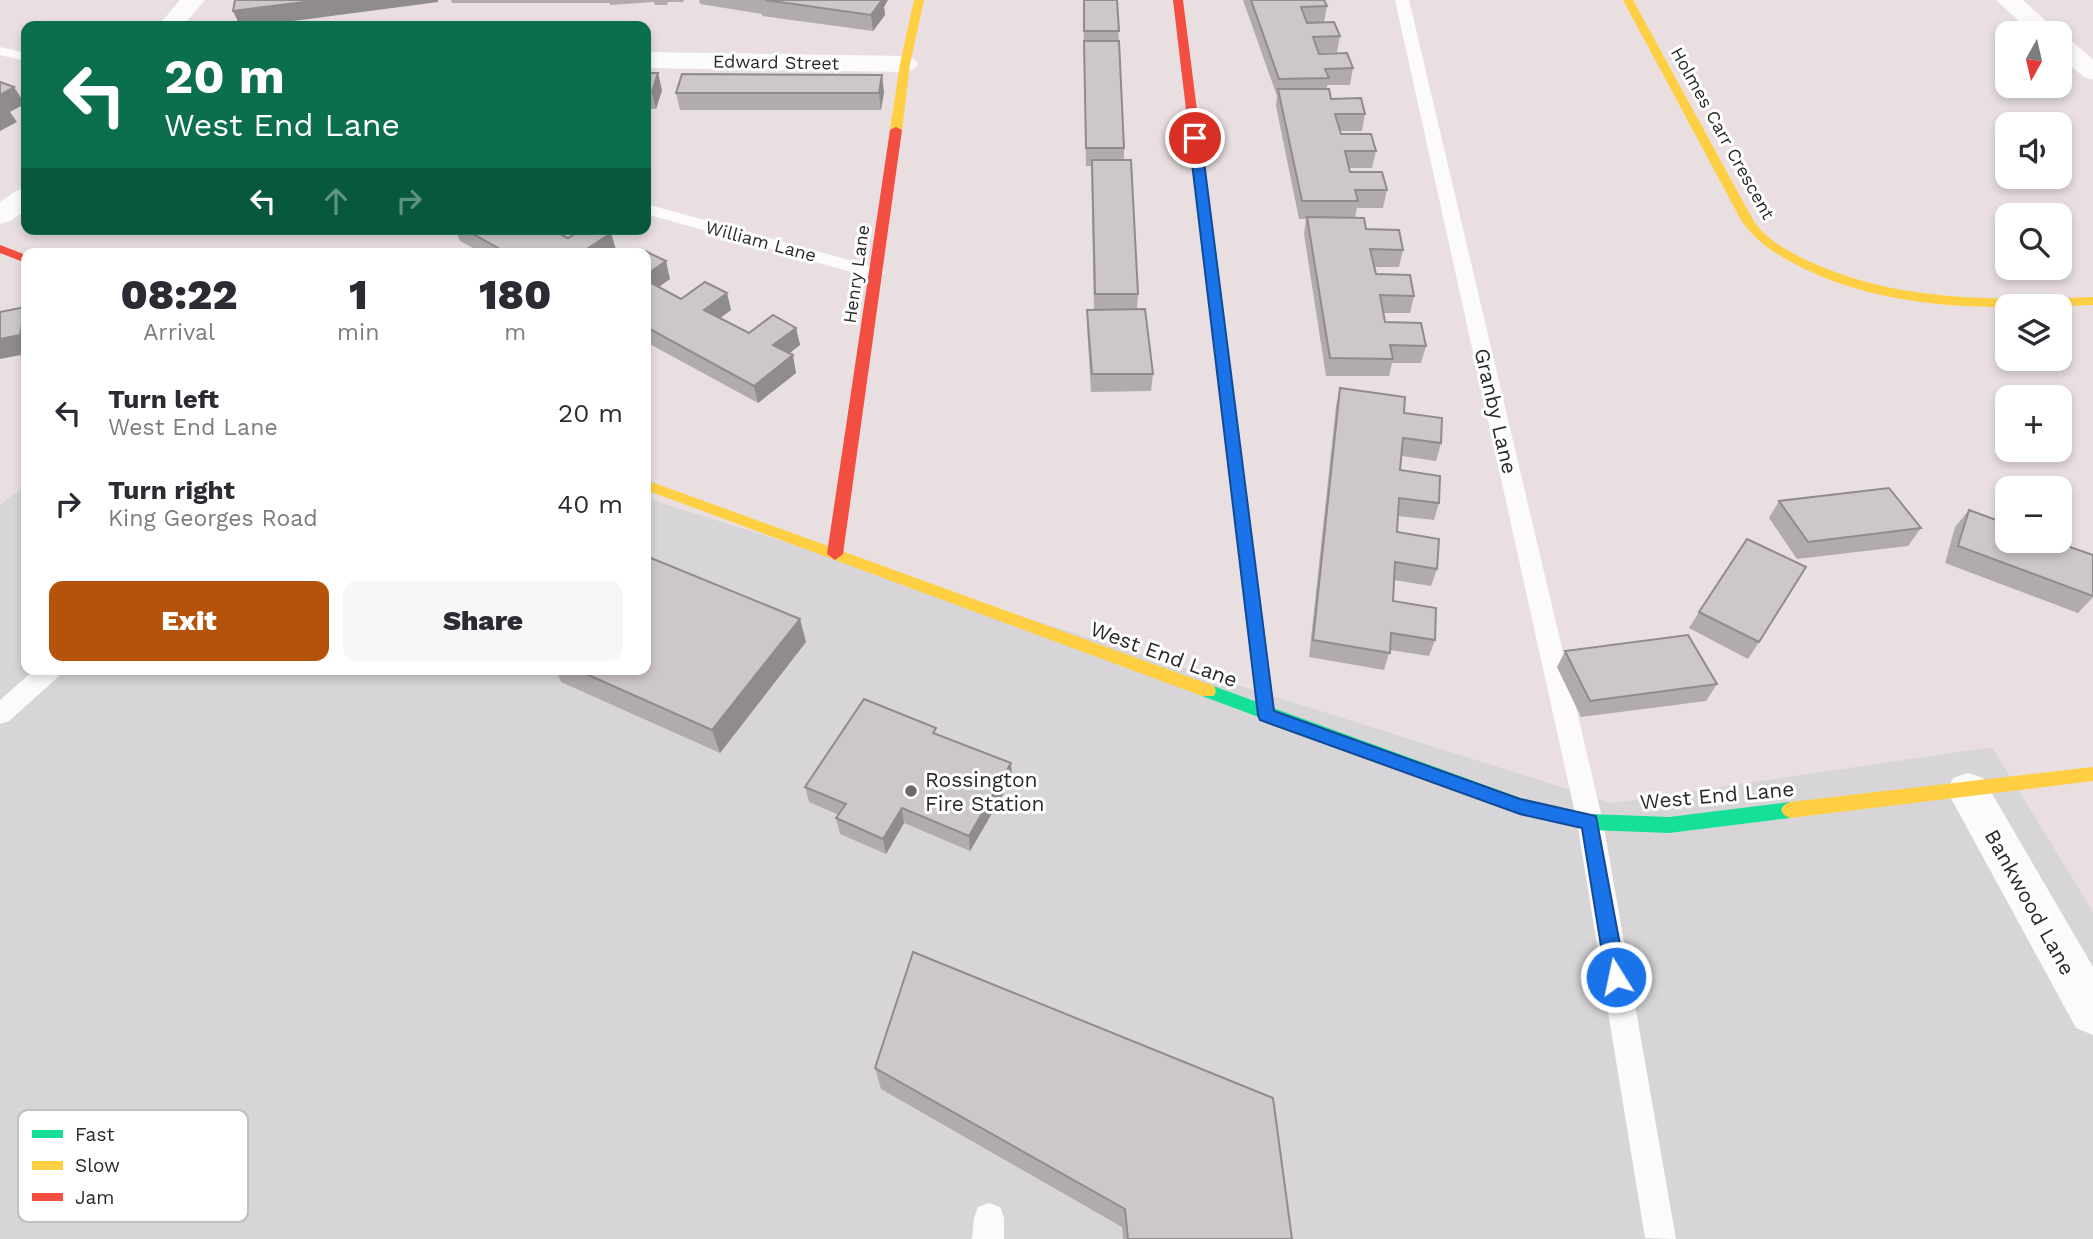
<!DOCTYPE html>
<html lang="en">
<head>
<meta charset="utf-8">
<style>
	body { margin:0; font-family:"Work Sans",sans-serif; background:#f7f7f7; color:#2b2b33; height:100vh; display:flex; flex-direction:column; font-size:26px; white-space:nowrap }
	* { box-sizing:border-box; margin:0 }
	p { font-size:23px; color:#7c7c81 }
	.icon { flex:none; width:38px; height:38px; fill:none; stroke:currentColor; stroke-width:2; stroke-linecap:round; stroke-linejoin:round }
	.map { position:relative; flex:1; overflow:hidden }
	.sheet { position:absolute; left:21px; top:248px; width:630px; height:427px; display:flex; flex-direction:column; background:#fff; border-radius:14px; box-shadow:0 4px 10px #0003 }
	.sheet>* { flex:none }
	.top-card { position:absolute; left:21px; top:21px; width:630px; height:214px; border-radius:14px; box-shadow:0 4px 10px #0003; background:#0b6e4f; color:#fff; overflow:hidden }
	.needle { width:46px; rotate:188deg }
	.controls { position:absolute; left:1995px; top:21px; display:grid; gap:14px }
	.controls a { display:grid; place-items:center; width:77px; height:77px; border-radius:14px; background:#fff; box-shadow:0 4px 10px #0003; font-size:35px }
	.pin { position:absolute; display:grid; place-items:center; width:60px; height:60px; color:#fff; margin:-30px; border:4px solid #fff; border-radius:50%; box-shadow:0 2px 7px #0007 }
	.me { position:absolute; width:77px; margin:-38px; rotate:350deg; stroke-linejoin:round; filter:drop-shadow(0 0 5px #0008) }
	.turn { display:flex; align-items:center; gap:24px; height:147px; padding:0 28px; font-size:32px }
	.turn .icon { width:91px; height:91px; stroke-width:2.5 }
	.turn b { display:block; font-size:49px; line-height:60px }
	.lanes { display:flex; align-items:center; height:66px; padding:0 28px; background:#0003; justify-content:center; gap:35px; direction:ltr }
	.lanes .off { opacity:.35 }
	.eta { display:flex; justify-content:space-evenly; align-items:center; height:119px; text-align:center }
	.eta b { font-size:42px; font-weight:800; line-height:49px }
	.primary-button { display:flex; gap:14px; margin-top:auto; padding:14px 28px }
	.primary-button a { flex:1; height:80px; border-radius:14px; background:#b45309; color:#fff; font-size:28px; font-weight:800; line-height:80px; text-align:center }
	.primary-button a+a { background:#f7f7f7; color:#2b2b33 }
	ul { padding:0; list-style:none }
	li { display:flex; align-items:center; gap:21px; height:91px; padding:0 28px }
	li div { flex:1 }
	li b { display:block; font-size:26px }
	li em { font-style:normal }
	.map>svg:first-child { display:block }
	.industrial { fill:#d7d5d8 }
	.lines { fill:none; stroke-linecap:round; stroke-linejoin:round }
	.lane { fill:#fcfafa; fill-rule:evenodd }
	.street { fill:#fcfafa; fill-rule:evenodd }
	.fast { fill:#16e098; fill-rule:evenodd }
	.slow { fill:#ffcf43; fill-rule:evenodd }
	.jam { fill:#f24e42; fill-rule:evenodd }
	.wall { fill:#b1abac }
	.shaded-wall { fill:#908b8c }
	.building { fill:#cec7c8; stroke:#908b8c; stroke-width:2 }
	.route { fill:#1a73e8; stroke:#114b97; stroke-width:2 }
	.poi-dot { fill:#6d696a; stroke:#fff; stroke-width:2.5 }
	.labels { text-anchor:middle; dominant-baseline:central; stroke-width:6; stroke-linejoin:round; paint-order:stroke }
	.far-street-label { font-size:18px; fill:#2a2a2a; stroke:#fff }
	.street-label { font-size:21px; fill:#2a2a2a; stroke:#fff }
	.poi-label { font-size:21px; fill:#2a2a2a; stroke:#fff; text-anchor:start }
	.key { fill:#fff; stroke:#bfbfbf; stroke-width:2 }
	.key-label { font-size:19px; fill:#2a2a2a }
</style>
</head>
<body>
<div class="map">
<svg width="2093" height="1239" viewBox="0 0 2093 1239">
	<rect width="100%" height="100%" fill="#e9dfe1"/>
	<polygon class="industrial" points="26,485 26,670 646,670 646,498 1612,803 1992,747 2093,912 2093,1239 0,1239 0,505"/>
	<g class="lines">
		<g class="lane">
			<polygon points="1395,0 1409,0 1603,822 1676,1239 1645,1238 1577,822"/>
			<polygon points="0,47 26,53 26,61 0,55"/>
			<polygon points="646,204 882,269 885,273 876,279 646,214"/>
			<polygon points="34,670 62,670 58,677 9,721 0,724 0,700"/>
			<polygon points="989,1203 1000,1207 1004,1218 1004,1239 972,1239 974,1218 978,1207"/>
		</g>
		<g class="street">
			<polygon points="180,0 205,0 183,26 158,26"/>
			<polygon points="1996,0 2023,0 2059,33 2032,33"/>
			<polygon points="2060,36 2069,39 2093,59 2093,80 2084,77 2060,57"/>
			<polygon points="646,52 905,56 914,59 918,64 914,69 905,72 646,68"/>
			<polygon points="26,188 26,210 10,221 0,224 0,202 16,191"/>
			<polygon points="1968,773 1983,778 2093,967 2093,1035 2076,1028 1947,791 1953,778"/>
		</g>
		<polygon class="fast" points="1208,684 1520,798 1590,814 1669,817 1790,802 1796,805 1799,810 1796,815 1790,818 1669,833 1590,830 1520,814 1202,696 1200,691 1202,686"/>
		<g class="slow">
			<polygon points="914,0 924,0 910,64 902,130 896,133 890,130 900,64"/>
			<path d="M1623,0h10l120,220c14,21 38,33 60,43 89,40 185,37 280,34v8c-96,4 -195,7 -284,-34 -27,-13 -51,-26 -68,-51z"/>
			<polygon points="646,480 1214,686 1216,691 1214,696 1202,696 646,490"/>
			<polygon points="1238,483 1245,488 1274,715 1272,720 1266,722 1260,720 1258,715 1231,488"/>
			<polygon points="2093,767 2093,781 1790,818 1784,815 1781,810 1784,805 1790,802"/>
		</g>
		<g class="jam">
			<polygon points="1173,0 1183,0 1245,488 1238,493 1231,488"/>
			<polygon points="896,127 902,130 843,554 835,560 827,554 890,130"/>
			<polygon points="0,245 26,255 26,263 0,253"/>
		</g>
	</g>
	<g class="wall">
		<polygon points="451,0 684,0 683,2 668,2 667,5 655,5 654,2 610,5 610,3 452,3"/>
		<polygon points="699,0 888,0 884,7 885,15 873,31 762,16 762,14 700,4"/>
		<polygon points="1083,0 1117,0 1124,148 1124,160 1138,294 1137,309 1153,374 1151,391 1091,392 1087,327 1087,310 1094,310 1091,166 1086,166"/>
		<polygon points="1243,0 1324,0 1327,6 1324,22 1340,36 1337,52 1319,53 1319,54 1353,68 1350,85 1327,85 1327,89 1331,99 1365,114 1362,131 1340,131 1341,134 1376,151 1372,168 1349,168 1350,172 1387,190 1383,208 1357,208 1355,218 1366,229 1403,250 1399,267 1374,267 1376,274 1414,296 1410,313 1383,313 1385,322 1426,346 1421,363 1392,363 1389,376 1326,376 1304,234 1306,219 1299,219 1276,106 1277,96"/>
		<polygon points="646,73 662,90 656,109 646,109"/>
		<polygon points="884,92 881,110 680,110 676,93"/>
		<polygon points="411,229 451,229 446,235"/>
		<polygon points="455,229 550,229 568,238 611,233 616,250 611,254 484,254 460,241"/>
		<polygon points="646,254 670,279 659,287 681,299 727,293 731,310 720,318 749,333 796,328 800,345 789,353 796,373 758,403 646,342"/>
		<polygon points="1340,388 1404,413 1441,443 1436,461 1402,456 1400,470 1439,503 1434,520 1398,516 1397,532 1437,569 1431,586 1394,580 1393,601 1435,640 1429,656 1390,650 1384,670 1309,657 1336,406"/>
		<polygon points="1779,501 1921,528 1908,546 1797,559 1769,518"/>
		<polygon points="1969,510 2093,555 2093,597 2078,613 1945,563 1955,527"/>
		<polygon points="1699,612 1759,642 1748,659 1689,628"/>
		<polygon points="806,642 720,753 561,682 556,670 646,670"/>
		<polygon points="1565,651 1717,684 1706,701 1581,717 1557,667"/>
		<polygon points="937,734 1012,779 970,851 904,823 886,854 840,834 836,818 839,815 809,802 805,787"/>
		<polygon points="875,1068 1292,1239 1123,1239 1122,1227 881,1089"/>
	</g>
	<g class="shaded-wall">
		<polygon points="320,0 438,0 438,2 255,26 240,26 233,11"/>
		<polygon points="879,0 888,0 884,7 885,15 873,31 871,15"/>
		<polygon points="658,73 662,90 656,109 652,92"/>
		<polygon points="882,75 884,92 881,110 879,93"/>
		<polygon points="14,87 25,104 10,112 17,122 0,131 0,95"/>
		<polygon points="444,229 451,229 446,235"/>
		<polygon points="611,233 616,250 611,254 588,254 587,249"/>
		<polygon points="666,261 670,279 647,295 646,275"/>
		<polygon points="727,293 731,310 708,327 704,310"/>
		<polygon points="25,307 26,308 26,354 0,359 0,339"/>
		<polygon points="796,328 800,345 777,363 773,345"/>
		<polygon points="793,355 796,373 758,403 754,386"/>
		<polygon points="800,619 806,642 720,753 712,730"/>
		<polygon points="1011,763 1012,779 970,851 969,836"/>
		<polygon points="902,808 904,823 886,854 883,839"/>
	</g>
	<g class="building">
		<polygon points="235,0 320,0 233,11"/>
		<polygon points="765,0 882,0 871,15"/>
		<polygon points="1084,0 1117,0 1119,31 1084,31"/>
		<polygon points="1251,0 1324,0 1327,6 1301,7 1307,23 1334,22 1340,36 1313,37 1319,54 1347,53 1353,68 1325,69 1329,78 1279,79"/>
		<polygon points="1084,41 1119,41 1124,148 1086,148"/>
		<polygon points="646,73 658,73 652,92 646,92"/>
		<polygon points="682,74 882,75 879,93 676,93"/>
		<polygon points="0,82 14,87 0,95"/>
		<polygon points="1278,89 1329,89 1331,99 1361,98 1365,114 1335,114 1341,134 1371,134 1376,151 1345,151 1350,172 1382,172 1387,190 1355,190 1358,201 1302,201"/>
		<polygon points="1092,160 1131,160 1138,294 1095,294"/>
		<polygon points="1307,217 1364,218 1366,229 1399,230 1403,250 1370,249 1376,274 1410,275 1414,296 1380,295 1385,322 1421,323 1426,346 1390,345 1393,359 1330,358"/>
		<polygon points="464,229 550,229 568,238 582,229 604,229 611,233 587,249 596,254 509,254"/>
		<polygon points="645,251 666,261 646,275 646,254 641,254"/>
		<polygon points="646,280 681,299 705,282 727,293 704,310 749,333 773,315 796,328 773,345 793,355 754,386 646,327"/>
		<polygon points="25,307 20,335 0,339 0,312"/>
		<polygon points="1145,309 1153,374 1092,374 1087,310"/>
		<polygon points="1340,388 1405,397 1404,413 1442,418 1441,443 1403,438 1400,470 1440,476 1439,503 1399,498 1397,532 1439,539 1437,569 1395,562 1393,601 1436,608 1435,640 1391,633 1390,653 1313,640"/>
		<polygon points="1889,488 1921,528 1808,542 1779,501"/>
		<polygon points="1969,510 2007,524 2007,541 2053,541 2093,555 2093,596 1958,546"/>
		<polygon points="1747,539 1806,567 1759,642 1699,612"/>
		<polygon points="646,556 800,619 712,730 577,670 646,670"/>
		<polygon points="1688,635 1717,684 1590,701 1565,651"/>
		<polygon points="864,699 936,728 933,733 1011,763 969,836 902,808 883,839 836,818 846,804 805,787"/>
		<polygon points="913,952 1273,1098 1292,1239 1128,1239 1125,1209 875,1068"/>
	</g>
	<polygon class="route" points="1195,134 1201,138 1274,711 1520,799 1596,816 1626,977 1623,984 1616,987 1609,984 1606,977 1582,828 1520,814 1260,720 1258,715 1189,138"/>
	<circle class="poi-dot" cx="911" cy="791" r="7"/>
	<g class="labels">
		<g class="far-street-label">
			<text transform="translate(776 62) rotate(1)">Edward Street</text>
			<text transform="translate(1723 133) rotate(61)">Holmes Carr Crescent</text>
			<text transform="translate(761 241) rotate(15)">William Lane</text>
			<text transform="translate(856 274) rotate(-82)">Henry Lane</text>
		</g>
		<g class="street-label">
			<text transform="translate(1496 411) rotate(77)">Granby Lane</text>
			<text transform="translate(1164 654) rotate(20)">West End Lane</text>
			<text transform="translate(1717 795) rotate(-5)">West End Lane</text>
			<text transform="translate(2030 902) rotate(61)">Bankwood Lane</text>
		</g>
		<g class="poi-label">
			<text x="925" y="779">Rossington<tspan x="925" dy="24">Fire Station</tspan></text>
		</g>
	</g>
	<rect x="18" y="1110" width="230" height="112" rx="10" class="key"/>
	<rect x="32" y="1130" width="31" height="8" fill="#16e098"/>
	<rect x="32" y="1161" width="31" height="9" fill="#ffcf43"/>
	<rect x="32" y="1193" width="31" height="8" fill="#f24e42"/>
	<g class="key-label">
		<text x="75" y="1141">Fast</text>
		<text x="75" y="1172">Slow</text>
		<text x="75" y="1204">Jam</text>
	</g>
</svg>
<div class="controls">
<a><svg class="needle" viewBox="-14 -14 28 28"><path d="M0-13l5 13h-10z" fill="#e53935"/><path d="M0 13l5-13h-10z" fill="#7c7c81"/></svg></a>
<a><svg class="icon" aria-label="sound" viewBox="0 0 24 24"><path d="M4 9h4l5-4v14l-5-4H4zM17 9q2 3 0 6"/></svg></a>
<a><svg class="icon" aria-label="search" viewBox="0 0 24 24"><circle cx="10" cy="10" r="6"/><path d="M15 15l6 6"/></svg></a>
<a><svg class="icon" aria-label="layers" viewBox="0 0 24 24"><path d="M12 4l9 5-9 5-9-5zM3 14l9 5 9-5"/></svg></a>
<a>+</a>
<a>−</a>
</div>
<div class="pin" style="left:1195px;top:138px;background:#d93025"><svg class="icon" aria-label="arrive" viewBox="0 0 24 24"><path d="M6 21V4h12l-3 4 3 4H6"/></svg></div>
<svg class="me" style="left:1616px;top:977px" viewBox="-20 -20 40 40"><circle r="17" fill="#1a73e8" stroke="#fff" stroke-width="3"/><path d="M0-11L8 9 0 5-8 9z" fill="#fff"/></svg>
<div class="top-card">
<div class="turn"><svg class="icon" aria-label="left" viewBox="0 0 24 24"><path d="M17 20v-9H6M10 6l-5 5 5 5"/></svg><div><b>20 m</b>West End Lane</div></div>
<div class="lanes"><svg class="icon" aria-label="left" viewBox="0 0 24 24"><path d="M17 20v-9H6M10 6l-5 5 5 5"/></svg><svg class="icon off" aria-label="ahead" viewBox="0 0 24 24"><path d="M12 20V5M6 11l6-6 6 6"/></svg><svg class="icon off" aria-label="right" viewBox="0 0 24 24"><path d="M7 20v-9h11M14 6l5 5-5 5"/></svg></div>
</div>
<section class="sheet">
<div class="eta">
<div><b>08:22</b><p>Arrival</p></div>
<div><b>1</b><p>min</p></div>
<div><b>180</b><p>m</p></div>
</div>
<ul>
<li><svg class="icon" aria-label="left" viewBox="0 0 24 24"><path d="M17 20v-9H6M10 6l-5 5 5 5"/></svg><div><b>Turn left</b><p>West End Lane</p></div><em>20 m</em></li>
<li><svg class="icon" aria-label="right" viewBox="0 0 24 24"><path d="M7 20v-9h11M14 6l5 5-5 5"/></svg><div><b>Turn right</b><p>King Georges Road</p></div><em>40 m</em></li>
</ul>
<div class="primary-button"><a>Exit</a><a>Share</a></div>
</section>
</div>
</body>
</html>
